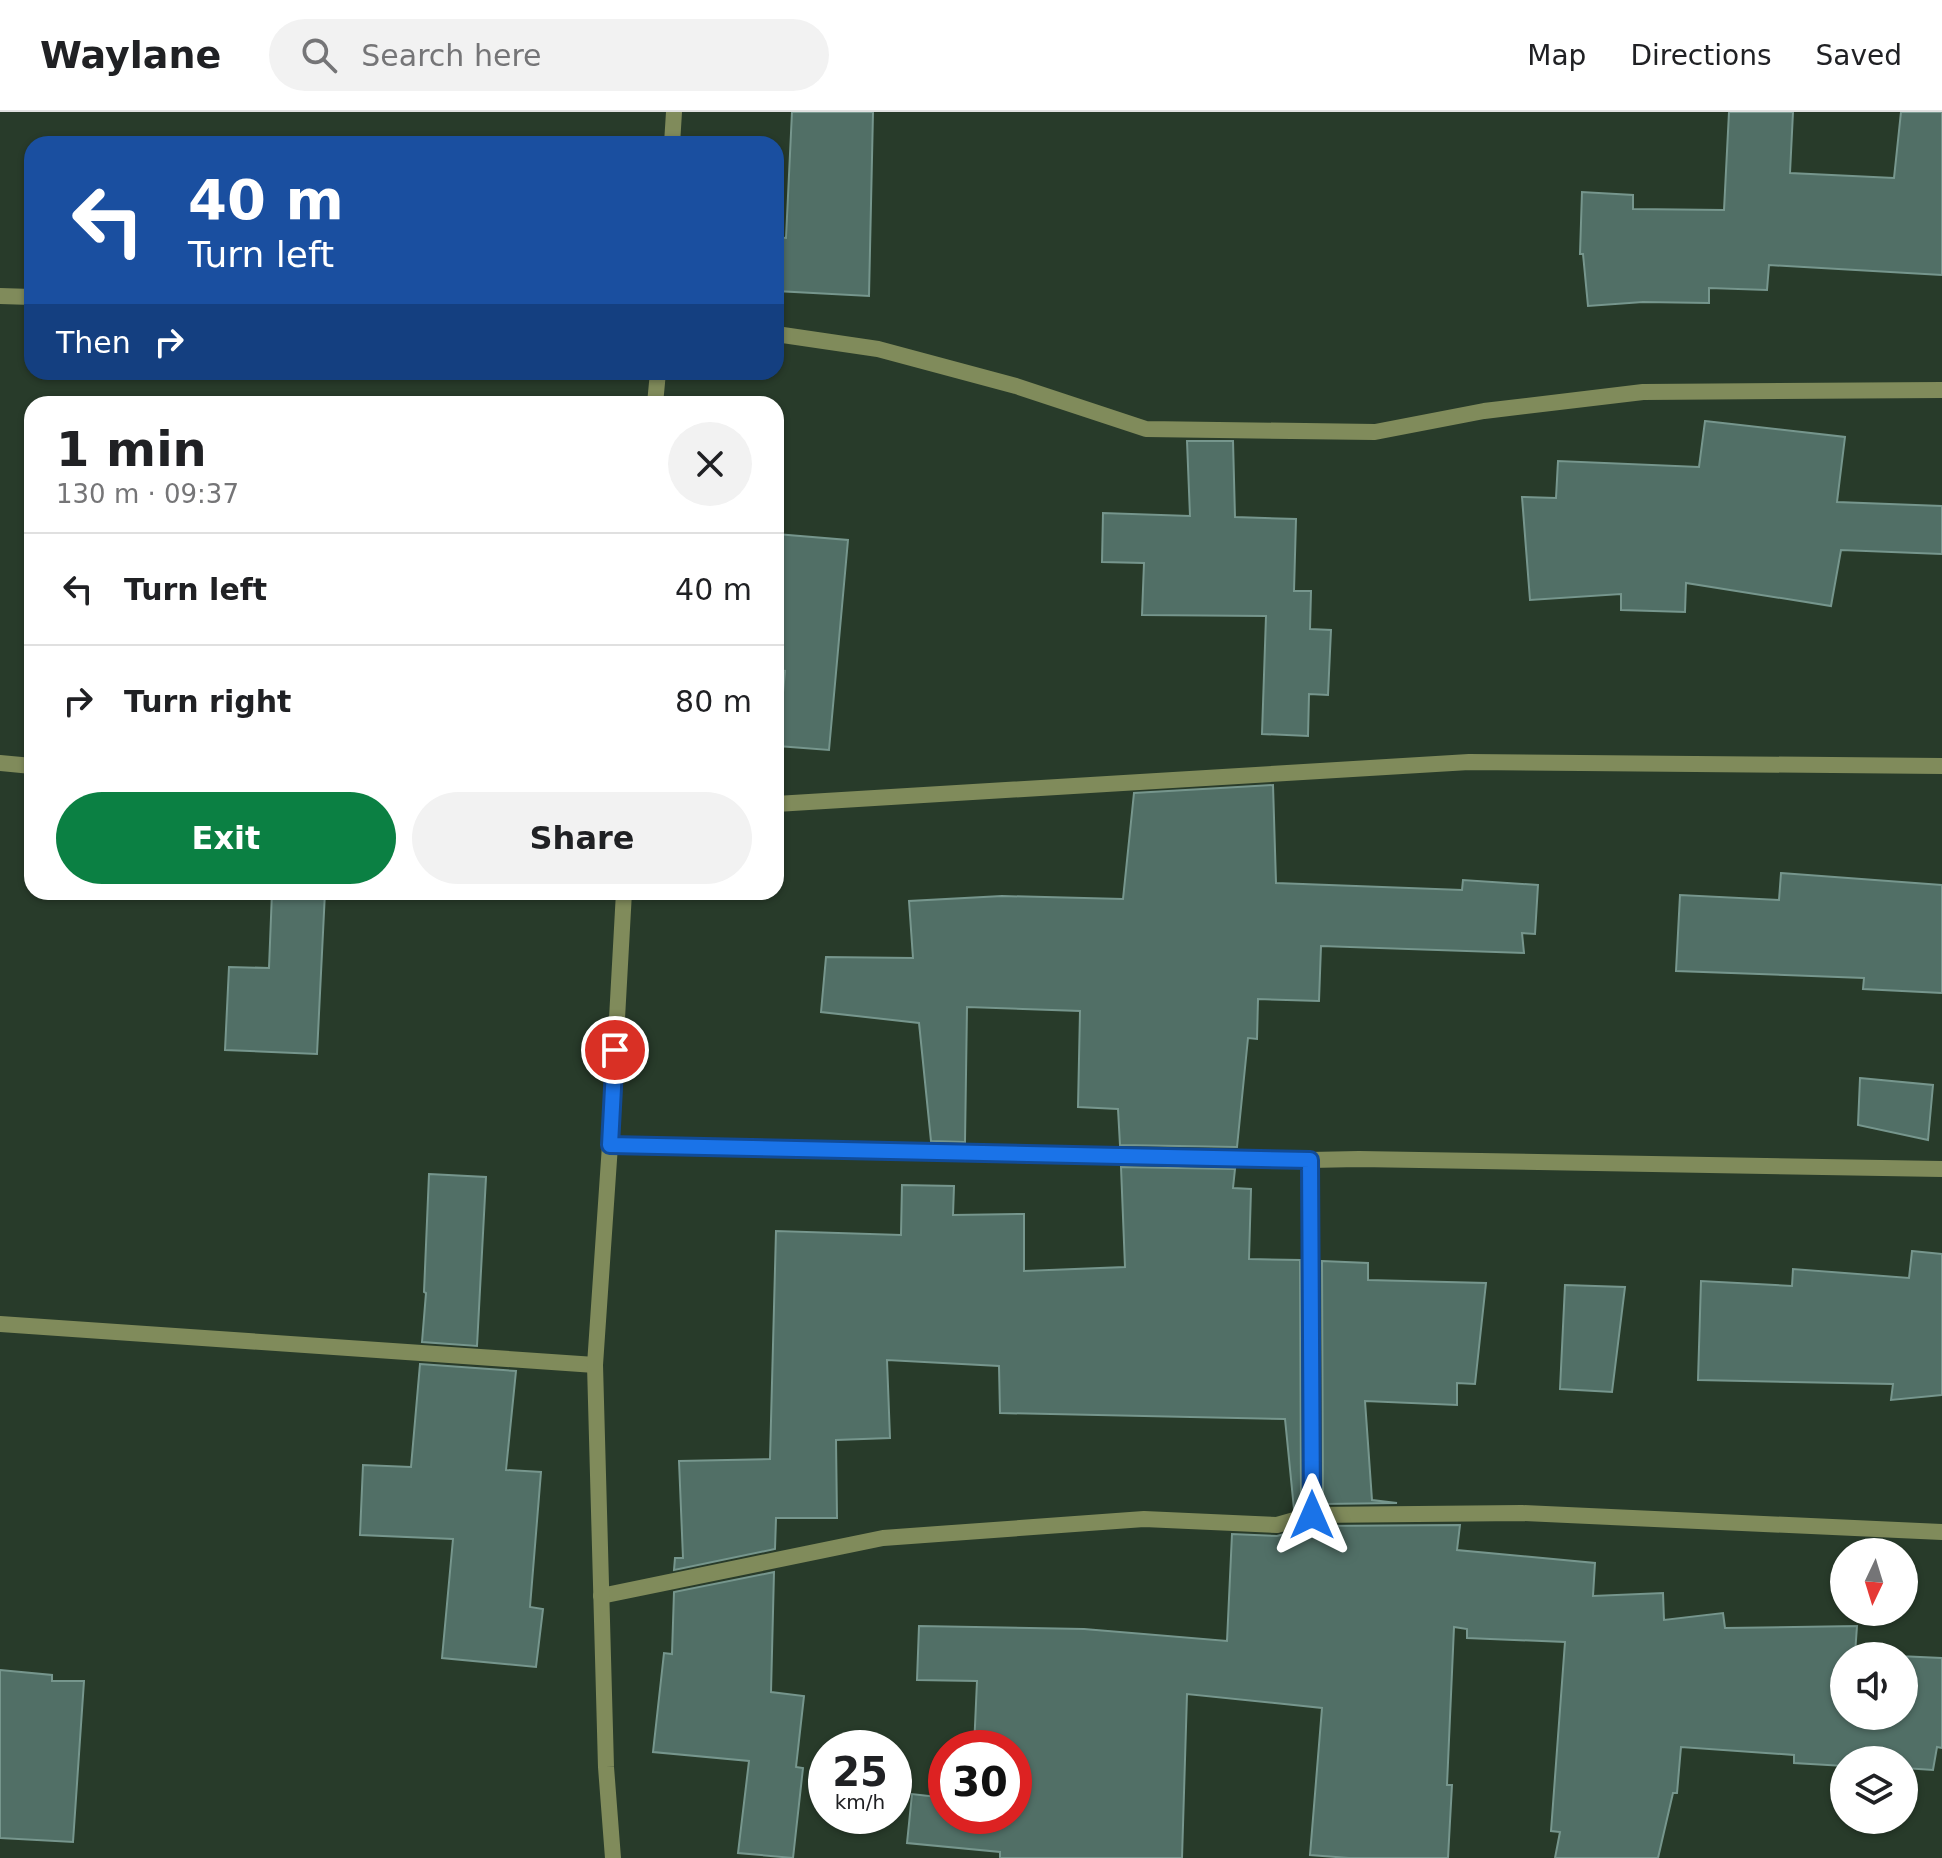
<!DOCTYPE html>
<html lang="en">
<head>
<meta charset="utf-8">
<style>
	body { margin:0; font-family:"DejaVu Sans",sans-serif; background:#f2f2f2; color:#202124; height:100vh; display:flex; flex-direction:column; font-size:30px; white-space:nowrap }
	* { box-sizing:border-box; margin:0 }
	p { font-size:26px; color:#757577 }
	.icon { flex:none; width:44px; height:44px; fill:none; stroke:currentColor; stroke-width:2; stroke-linecap:round; stroke-linejoin:round }
	.map { position:relative; flex:1; overflow:hidden }
	.details { position:absolute; left:24px; top:284px; width:760px; height:504px; display:flex; flex-direction:column; background:#fff; border-radius:24px; box-shadow:0 2px 6px #0004 }
	.details>* { flex:none }
	.hud { position:absolute; left:24px; top:24px; width:760px; height:244px; border-radius:24px; box-shadow:0 2px 6px #0004; background:#1a4fa0; color:#fff; overflow:hidden }
	.needle { width:52px; rotate:184deg }
	.tools { position:absolute; left:1830px; top:1426px; display:grid; gap:16px }
	.tools a { display:grid; place-items:center; width:88px; height:88px; border-radius:50%; background:#fff; box-shadow:0 2px 6px #0004; font-size:40px }
	.speed { position:absolute; left:808px; top:1618px; display:flex; gap:16px; font-size:40px; font-weight:700; text-align:center }
	.speed>* { display:grid; place-content:center; width:104px; height:104px; border-radius:50%; background:#fff; box-shadow:0 2px 6px #0004; line-height:1 }
	.speed small { font-size:20px; font-weight:400 }
	.speed .limit { border:12px solid #d22; background:#fff; color:#111 }
	.pin { position:absolute; display:grid; place-items:center; width:68px; height:68px; color:#fff; margin:-34px; border:4px solid #fff; border-radius:50%; box-shadow:0 2px 8px #0007 }
	.me { position:absolute; width:88px; margin:-44px; rotate:0deg; stroke-linejoin:round; filter:drop-shadow(0 0 6px #0008) }
	.turn { display:flex; align-items:center; gap:28px; height:168px; padding:0 32px; font-size:36px }
	.turn .icon { width:104px; height:104px; stroke-width:2.5 }
	.turn b { display:block; font-size:56px; line-height:68px }
	.then { display:flex; align-items:center; height:76px; padding:0 32px; background:#0003; gap:16px; font-size:30px }
	.round { display:grid; place-items:center; flex:none; width:84px; height:84px; border-radius:42px; background:#f2f2f2 }
	.headline { display:flex; align-items:center; justify-content:space-between; height:136px; padding:0 32px }
	h1 { font-size:48px; font-weight:800; line-height:60px }
	.primary-button { display:flex; gap:16px; margin-top:auto; padding:16px 32px }
	.primary-button a { flex:1; height:92px; border-radius:48px; background:#0b8043; color:#fff; font-size:32px; font-weight:800; line-height:92px; text-align:center }
	.primary-button a+a { background:#f2f2f2; color:#202124 }
	ul { padding:0; list-style:none }
	li { display:flex; align-items:center; gap:24px; height:112px; padding:0 32px; border-top:2px solid #e0e0e0 }
	li div { flex:1 }
	li b { display:block; font-size:30px }
	li em { font-style:normal }
	header { display:flex; align-items:center; gap:48px; box-sizing:border-box; height:112px; padding:0 40px; background:#fff; border-bottom:2px solid #e0e0e0 }
	header strong { font-size:38px }
	nav { display:flex; gap:44px; margin-inline-start:auto; font-size:28px }
	.search { width:560px; height:72px; background:#f2f2f2; display:flex; align-items:center; gap:20px; box-sizing:border-box; padding:0 28px; border-radius:44px; color:#757577; font-size:30px }
	.map>svg:first-child { display:block }
	.building { fill:#516f66; stroke:#76968d; stroke-width:2; fill-rule:evenodd }
	.lines { fill:none; stroke-linecap:round; stroke-linejoin:round }
	.street { stroke:#808b5b; stroke-width:16 }
	.route-casing { stroke:#114b97; stroke-width:20 }
	.route { stroke:#1a73e8; stroke-width:14 }
</style>
</head>
<body>
<header>
<strong>Waylane</strong>
<div class="search"><svg class="icon" aria-label="search" viewBox="0 0 24 24"><circle cx="10" cy="10" r="6"/><path d="M15 15l6 6"/></svg>Search here</div>
<nav><a>Map</a><a>Directions</a><a>Saved</a></nav>
</header>
<div class="map">
<svg width="1942" height="1746" viewBox="0 0 1942 1746">
	<rect width="100%" height="100%" fill="#283b2a"/>
	<g class="building">
		<polygon points="792,0 873,0 869,184 776,179 776,125 786,126"/>
		<polygon points="1729,0 1793,0 1790,61 1894,66 1901,0 1942,0 1942,163 1769,153 1767,178 1709,176 1709,191 1643,190 1588,194 1583,142 1580,142 1582,80 1633,83 1633,97 1724,98"/>
		<polygon points="1705,309 1845,325 1837,390 1942,394 1942,442 1841,438 1831,494 1686,471 1685,500 1621,498 1621,482 1530,488 1522,385 1556,386 1558,349 1699,355"/>
		<polygon points="1187,329 1233,329 1235,405 1296,407 1294,479 1311,479 1310,517 1331,518 1328,583 1309,582 1308,624 1262,622 1266,504 1142,503 1144,451 1102,450 1103,401 1190,404"/>
		<polygon points="776,422 848,428 829,638 778,634 785,559 776,558"/>
		<polygon points="1273,673 1276,771 1462,778 1463,768 1538,773 1535,822 1522,821 1524,841 1321,834 1319,889 1258,887 1257,927 1248,926 1237,1035 1120,1033 1118,997 1078,995 1080,899 967,895 965,1030 931,1029 919,911 821,900 826,845 913,846 909,789 1002,784 1123,787 1134,681"/>
		<polygon points="1781,761 1942,773 1942,881 1863,877 1864,866 1676,859 1680,783 1779,788"/>
		<polygon points="272,780 325,780 317,942 225,938 229,855 269,856"/>
		<polygon points="1860,966 1933,973 1928,1028 1858,1013"/>
		<polygon points="1121,1055 1235,1057 1233,1076 1251,1077 1249,1147 1300,1148 1301,1395 1294,1397 1285,1307 1000,1301 999,1254 887,1248 890,1326 836,1328 837,1406 776,1406 775,1437 674,1458 675,1446 683,1446 679,1349 770,1347 776,1119 901,1123 902,1073 954,1074 953,1103 1024,1102 1024,1159 1125,1155"/>
		<polygon points="429,1062 486,1065 477,1234 422,1230 426,1181 424,1180"/>
		<polygon points="1912,1139 1942,1142 1942,1283 1891,1288 1893,1272 1698,1268 1701,1169 1792,1174 1793,1157 1909,1166"/>
		<polygon points="1322,1149 1368,1151 1368,1168 1486,1171 1475,1272 1457,1271 1457,1293 1365,1289 1372,1388 1397,1391 1323,1392"/>
		<polygon points="1565,1173 1625,1175 1612,1280 1560,1277"/>
		<polygon points="420,1252 516,1259 506,1358 541,1360 530,1495 543,1497 536,1555 442,1546 453,1427 360,1423 363,1353 411,1355"/>
		<path d="M1460,1413l-3,25 138,13 -2,33 70,-3 1,27 59,-7 2,15 132,-2 -2,28 87,4v90l-5,-1 -4,23 -29,-2v-8h-60v6l-50,-3v-8l-113,-8 -4,46h-4l-15,65h-103l5,-26 -9,-1 14,-189 -98,-4v-9l-13,-2 -7,158h5l-4,73h-99l-39,-3 12,-147 -135,-14 -5,164h-182v-6l-93,-9 5,-49 34,4v18h68v-68h-40l3,-67 -60,-1 2,-54 165,3 143,12 5,-107 45,2 37,-10zM1844,1544h60v60h-60z"/>
		<polygon points="774,1460 771,1580 804,1584 796,1655 803,1656 793,1746 738,1741 749,1649 653,1640 664,1541 672,1542 674,1480"/>
		<polygon points="0,1558 52,1563 52,1569 84,1569 73,1730 0,1726"/>
	</g>
	<g class="lines">
		<g class="street">
			<polyline points="672,32 674,0"/>
			<polyline points="0,184 32,185"/>
			<polyline points="776,222 878,237 1016,274 1146,317 1375,320 1484,299 1643,280 1942,278"/>
			<polyline points="655,292 658,260"/>
			<polyline points="0,651 32,654"/>
			<polyline points="776,692 1469,650 1942,654"/>
			<polyline points="610,1033 1310,1048 1359,1047 1942,1057"/>
			<polyline points="1310,1048 1312,1403"/>
			<polyline points="0,1212 595,1253"/>
			<polyline points="601,1484 883,1426 1144,1407 1277,1413 1312,1403 1522,1401 1942,1420"/>
			<polyline points="613,1746 606,1655 595,1253 610,1033 624,780"/>
		</g>
	</g>
	<g class="lines">
		<g class="route-casing">
			<polyline id="route" points="615,938 610,1033 1310,1048 1312,1403"/>
		</g>
		<use href="#route" class="route"/>
	</g>
</svg>
<div class="tools">
<a><svg class="needle" viewBox="-14 -14 28 28"><path d="M0-13l5 13h-10z" fill="#e53935"/><path d="M0 13l5-13h-10z" fill="#757577"/></svg></a>
<a><svg class="icon" aria-label="sound" viewBox="0 0 24 24"><path d="M4 9h4l5-4v14l-5-4H4zM17 9q2 3 0 6"/></svg></a>
<a><svg class="icon" aria-label="layers" viewBox="0 0 24 24"><path d="M12 4l9 5-9 5-9-5zM3 14l9 5 9-5"/></svg></a>
</div>
<div class="speed"><div>25<small>km/h</small></div><div class="limit">30</div></div>
<div class="pin" style="left:615px;top:938px;background:#d93025"><svg class="icon" aria-label="arrive" viewBox="0 0 24 24"><path d="M6 21V4h12l-3 4 3 4H6"/></svg></div>
<svg class="me" style="left:1312px;top:1403px" viewBox="-20 -20 40 40"><path d="M0-17L14 15 0 8-14 15z" fill="#1a73e8" stroke="#fff" stroke-width="4"/></svg>
<div class="hud">
<div class="turn"><svg class="icon" aria-label="left" viewBox="0 0 24 24"><path d="M17 20v-9H6M10 6l-5 5 5 5"/></svg><div><b>40 m</b>Turn left</div></div>
<div class="then">Then<svg class="icon" aria-label="right" viewBox="0 0 24 24"><path d="M7 20v-9h11M14 6l5 5-5 5"/></svg></div>
</div>
<section class="details">
<div class="headline"><div><h1>1 min</h1><p>130 m · 09:37</p></div><a class="round"><svg class="icon" aria-label="close" viewBox="0 0 24 24"><path d="M6 6l12 12M18 6L6 18"/></svg></a></div>
<ul>
<li><svg class="icon" aria-label="left" viewBox="0 0 24 24"><path d="M17 20v-9H6M10 6l-5 5 5 5"/></svg><div><b>Turn left</b></div><em>40 m</em></li>
<li><svg class="icon" aria-label="right" viewBox="0 0 24 24"><path d="M7 20v-9h11M14 6l5 5-5 5"/></svg><div><b>Turn right</b></div><em>80 m</em></li>
</ul>
<div class="primary-button"><a>Exit</a><a>Share</a></div>
</section>
</div>
</body>
</html>
